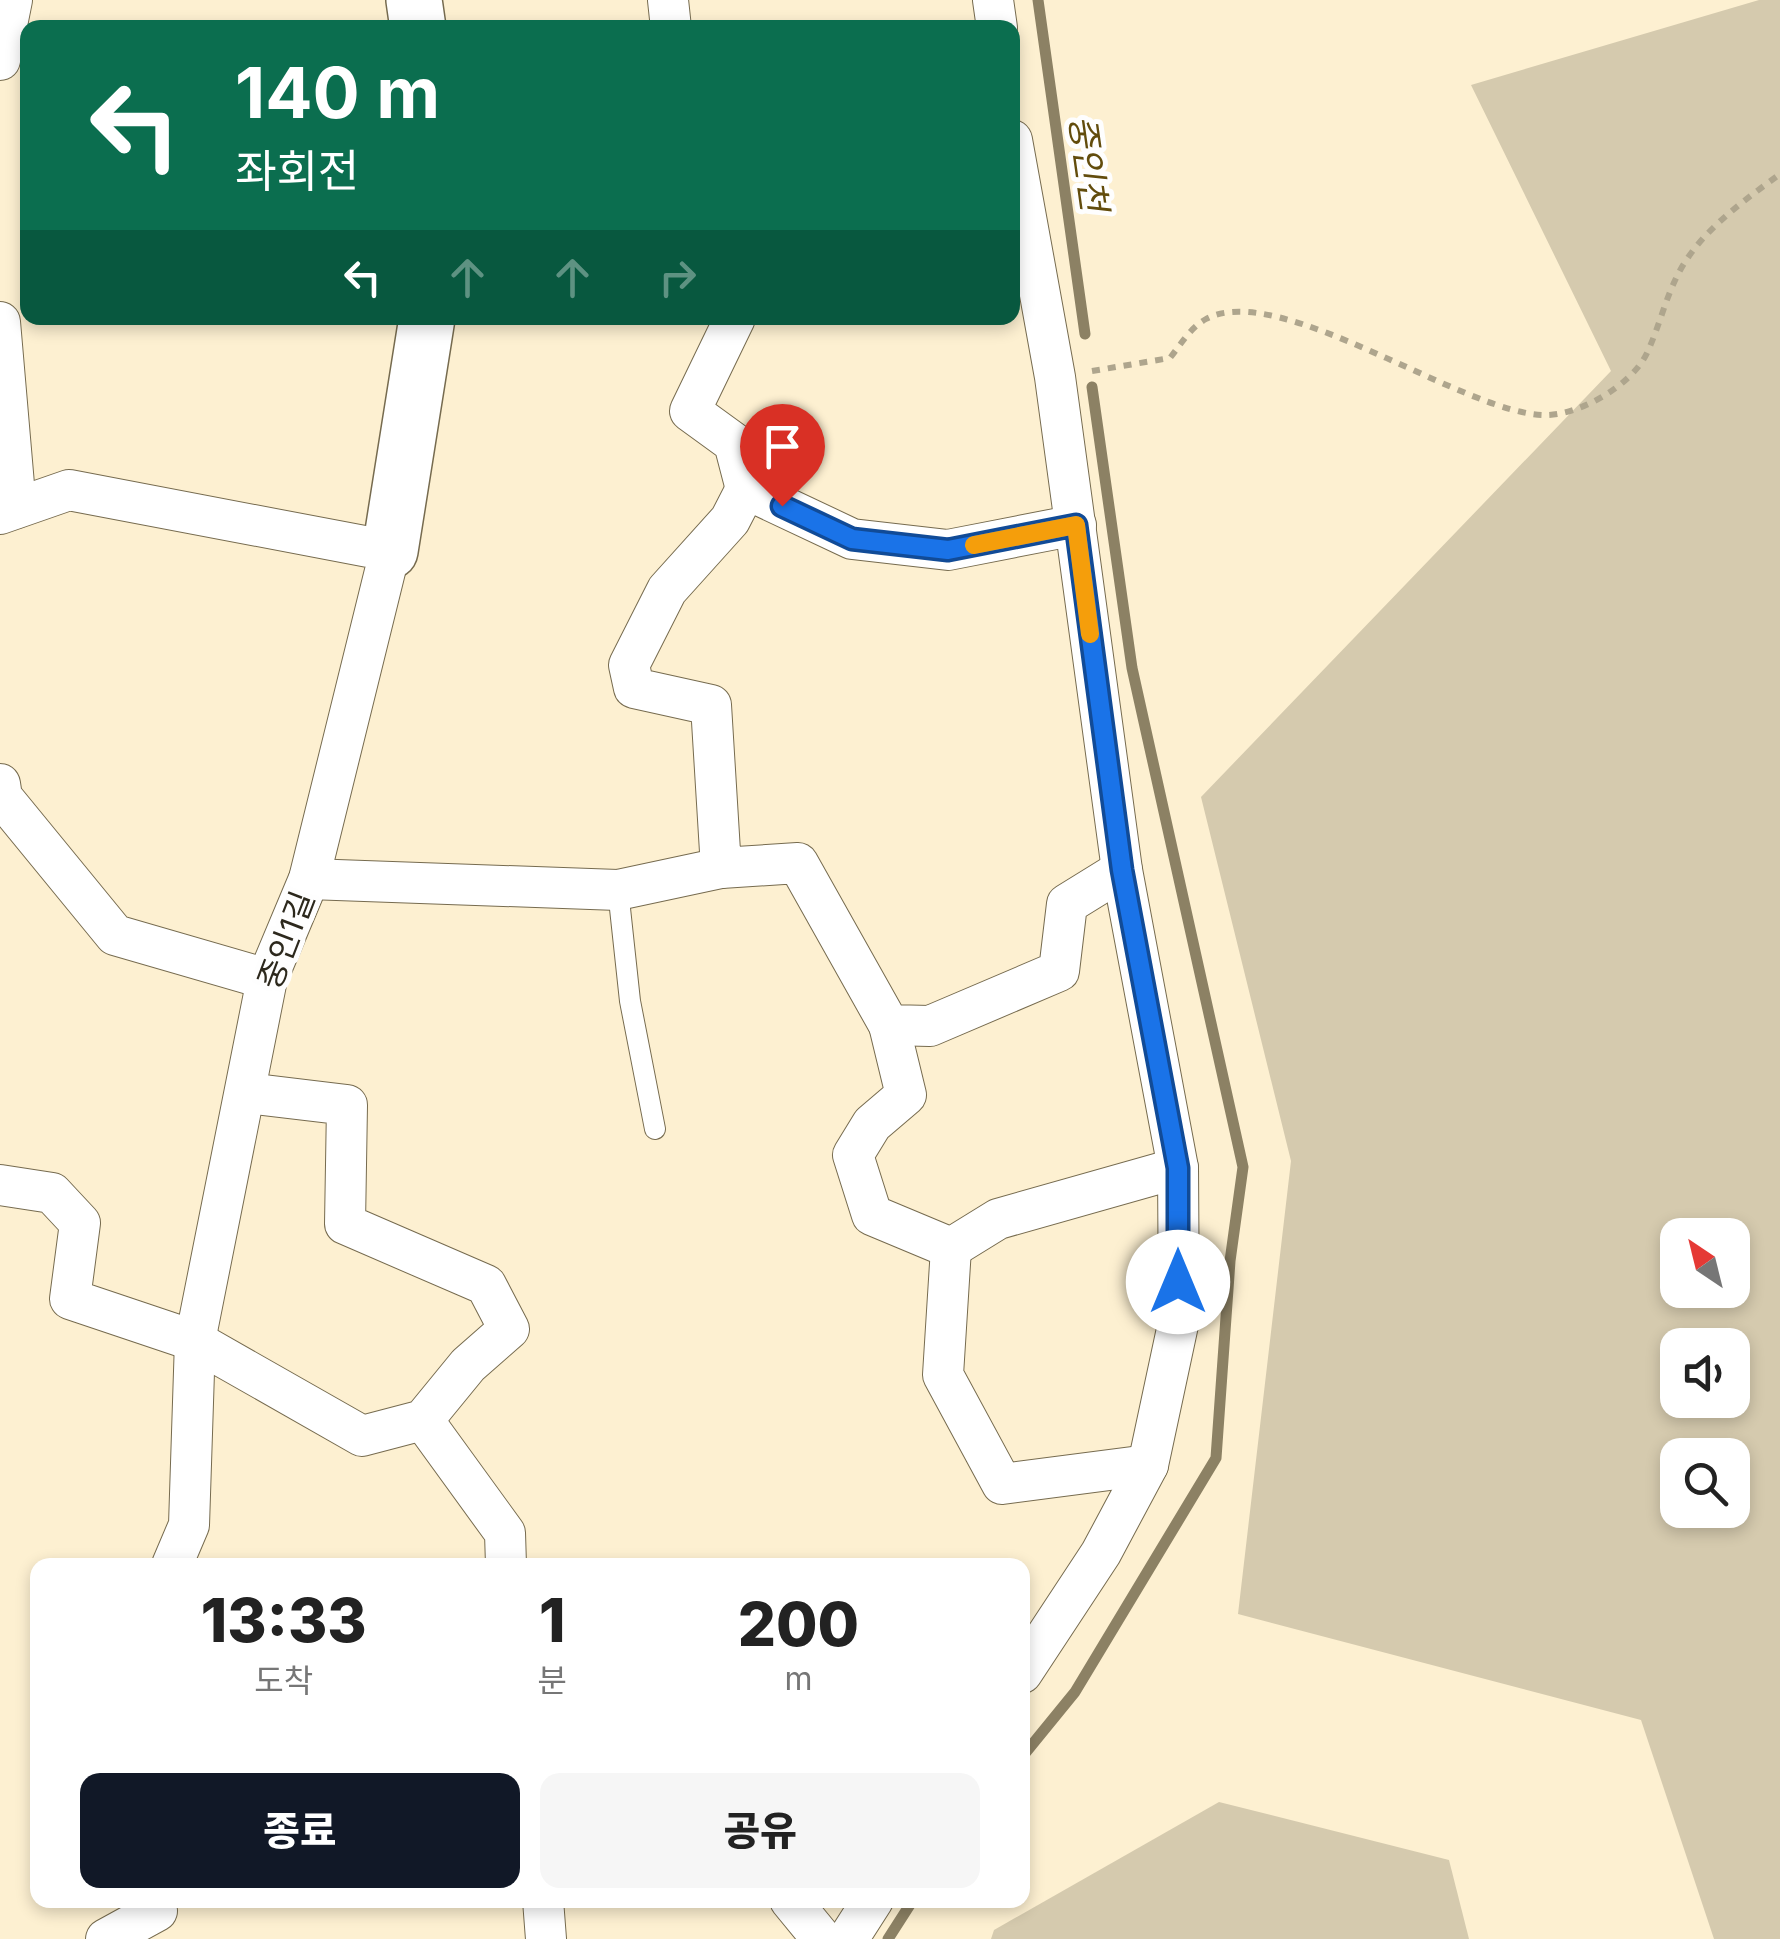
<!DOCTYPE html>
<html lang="ko">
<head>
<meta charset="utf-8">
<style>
	body { margin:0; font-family:Inter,"Noto Sans KR",sans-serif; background:#f6f6f6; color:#222; height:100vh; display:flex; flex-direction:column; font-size:38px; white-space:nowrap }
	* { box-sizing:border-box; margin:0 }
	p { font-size:32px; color:#767676 }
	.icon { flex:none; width:55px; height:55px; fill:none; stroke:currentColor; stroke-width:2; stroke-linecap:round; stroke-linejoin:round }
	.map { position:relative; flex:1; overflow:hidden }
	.side { position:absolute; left:30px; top:1558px; width:1000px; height:350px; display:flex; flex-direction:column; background:#fff; border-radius:20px; box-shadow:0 5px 15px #0003 }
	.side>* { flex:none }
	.banner { position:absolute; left:20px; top:20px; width:1000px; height:305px; border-radius:20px; box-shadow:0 5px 15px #0003; background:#0b6e4f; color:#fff; overflow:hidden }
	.needle { width:65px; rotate:325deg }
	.buttons { position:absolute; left:1660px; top:1218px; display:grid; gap:20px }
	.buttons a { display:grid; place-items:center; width:90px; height:90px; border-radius:20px; background:#fff; box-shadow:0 5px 15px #0003; font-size:50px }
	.pin { position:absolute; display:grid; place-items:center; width:85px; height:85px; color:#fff; margin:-102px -42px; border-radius:50% 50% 50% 0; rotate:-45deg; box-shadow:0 0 10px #0007 }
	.pin .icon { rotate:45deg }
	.me { position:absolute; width:110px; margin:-55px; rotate:0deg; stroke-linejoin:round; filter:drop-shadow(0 0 8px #0008) }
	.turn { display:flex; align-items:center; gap:35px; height:210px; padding:0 50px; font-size:45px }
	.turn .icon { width:130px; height:130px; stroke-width:2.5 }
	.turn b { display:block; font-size:70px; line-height:85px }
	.lanes { display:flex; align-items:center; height:95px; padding:0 50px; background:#0003; justify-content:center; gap:50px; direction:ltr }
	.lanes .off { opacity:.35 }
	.eta { display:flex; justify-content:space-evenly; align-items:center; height:170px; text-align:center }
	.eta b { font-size:60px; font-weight:800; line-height:70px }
	.primary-button { display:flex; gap:20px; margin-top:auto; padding:20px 50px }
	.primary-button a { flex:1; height:115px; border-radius:20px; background:#111827; color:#fff; font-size:40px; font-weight:800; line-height:115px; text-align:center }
	.primary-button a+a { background:#f6f6f6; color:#222 }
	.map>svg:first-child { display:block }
	.green { fill:#d5caae; fill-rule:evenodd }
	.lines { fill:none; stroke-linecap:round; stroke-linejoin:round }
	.stream { stroke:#8c8164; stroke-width:11 }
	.lane-casing { stroke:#766b4f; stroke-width:22 }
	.street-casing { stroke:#766b4f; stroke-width:42 }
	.secondary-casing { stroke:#766b4f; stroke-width:58 }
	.path { stroke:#aea58d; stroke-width:6; stroke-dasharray:8 8; stroke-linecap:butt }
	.lane { stroke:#fff; stroke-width:20 }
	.street { stroke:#fff; stroke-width:40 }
	.secondary { stroke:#fff; stroke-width:55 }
	.route-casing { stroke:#114b97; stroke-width:25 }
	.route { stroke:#1a73e8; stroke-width:18 }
	.slow { stroke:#f59e0b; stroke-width:18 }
	.labels { text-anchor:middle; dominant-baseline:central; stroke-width:10; stroke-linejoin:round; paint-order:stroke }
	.street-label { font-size:32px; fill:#2c281c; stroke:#fefefe }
	.water-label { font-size:35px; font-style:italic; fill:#624c0c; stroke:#fefefe }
</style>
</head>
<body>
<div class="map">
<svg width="1780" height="1939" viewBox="0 0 1780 1939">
	<rect width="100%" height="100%" fill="#fdf0d1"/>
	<g class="green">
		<path d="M1759,0h21v1939h-66l-73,-219 -403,-106 53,-453 -90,-364 410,-426 -140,-286zM1678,1235h54v55h-54zM1678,1345h54v55h-54zM1678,1455h54v55h-54z"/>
		<polygon points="1219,1802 1449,1860 1469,1939 991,1939 994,1930"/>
	</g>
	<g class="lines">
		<g class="stream">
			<polyline points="1038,0 1085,334"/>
			<polyline points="1022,1757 1075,1692 1216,1458 1230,1261 1243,1167 1132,668 1092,387"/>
			<polyline points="888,1939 913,1900"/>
		</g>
		<g class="lane-casing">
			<polyline id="lane" points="618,890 630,1001 655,1129"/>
		</g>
		<g class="street-casing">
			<g id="street">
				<polyline points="668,0 671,28"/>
				<polyline points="993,0 997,28"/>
				<polyline points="0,60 12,0"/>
				<polyline points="1012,140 1055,377 1122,870 1178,1168 1179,1320 1148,1465 1101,1553 1022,1673"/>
				<polyline points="735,318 690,411 734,443 746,489 852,539 948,550 1076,525"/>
				<polyline points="0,322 16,508"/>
				<polyline points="746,489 730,520 667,590 629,665 634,688 711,705 721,868 798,863 889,1025 930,1026 1059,971 1067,904 1122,870"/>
				<polyline points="0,514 69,490 390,551 309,879 267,979 195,1341 189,1525 172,1565"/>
				<polyline points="0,784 2,797 115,935 267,979"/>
				<polyline points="309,879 618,890 721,868"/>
				<polyline points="889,1025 906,1095 872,1124 853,1155 872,1215 951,1248 998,1219 1178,1168"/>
				<polyline points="0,1185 52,1193 80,1223 70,1299 195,1341 362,1436 423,1420 468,1365 509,1329 486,1285 345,1224 347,1105 247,1093"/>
				<polyline points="951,1248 943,1375 1002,1484 1148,1465"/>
				<polyline points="423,1420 505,1533 506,1565"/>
				<polyline points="543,1900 546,1939"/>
				<polyline points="790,1900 822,1939"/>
				<polyline points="106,1939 157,1911"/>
				<polyline points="848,1939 873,1900"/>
			</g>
		</g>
		<g class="secondary-casing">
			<g id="secondary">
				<polyline points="414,0 418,28"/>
				<polyline points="390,551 427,318"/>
			</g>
		</g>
		<path class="path" d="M1092,371l78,-13c11,-14 20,-30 36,-39 73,-40 261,97 340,96 34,0 86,-30 101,-62 14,-30 20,-63 38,-91 23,-36 61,-63 95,-88"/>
		<use href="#lane" class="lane"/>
		<use href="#street" class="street"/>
		<use href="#secondary" class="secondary"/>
	</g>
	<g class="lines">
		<g class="route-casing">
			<polyline id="route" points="782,506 852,539 948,550 1076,525 1122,870 1178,1168 1178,1282"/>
		</g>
		<use href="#route" class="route"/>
		<polyline class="slow" points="974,545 1076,525 1090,634"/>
	</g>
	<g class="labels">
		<g class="street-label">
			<text transform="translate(286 940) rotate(-69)">중인1길</text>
		</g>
		<g class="water-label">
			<text transform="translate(1089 163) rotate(82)">중인천</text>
		</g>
	</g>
</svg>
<div class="buttons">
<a><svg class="needle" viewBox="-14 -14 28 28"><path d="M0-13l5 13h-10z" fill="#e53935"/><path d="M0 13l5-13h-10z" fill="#767676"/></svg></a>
<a><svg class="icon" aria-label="sound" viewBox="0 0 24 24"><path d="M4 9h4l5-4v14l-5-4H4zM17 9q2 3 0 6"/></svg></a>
<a><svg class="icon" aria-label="search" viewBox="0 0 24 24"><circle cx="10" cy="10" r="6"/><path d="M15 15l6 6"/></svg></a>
</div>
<div class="pin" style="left:782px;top:506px;background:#d93025"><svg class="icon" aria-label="arrive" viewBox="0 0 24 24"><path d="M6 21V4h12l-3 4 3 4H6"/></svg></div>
<svg class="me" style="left:1178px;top:1282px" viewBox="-20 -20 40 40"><circle r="19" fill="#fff"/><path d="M0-13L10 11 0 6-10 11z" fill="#1a73e8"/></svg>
<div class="banner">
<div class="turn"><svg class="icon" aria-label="left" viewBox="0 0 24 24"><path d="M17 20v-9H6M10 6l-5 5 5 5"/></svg><div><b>140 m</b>좌회전</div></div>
<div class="lanes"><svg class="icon" aria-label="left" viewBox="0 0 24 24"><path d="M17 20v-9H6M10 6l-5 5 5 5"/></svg><svg class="icon off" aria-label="ahead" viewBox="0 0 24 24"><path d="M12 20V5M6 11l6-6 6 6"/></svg><svg class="icon off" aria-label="ahead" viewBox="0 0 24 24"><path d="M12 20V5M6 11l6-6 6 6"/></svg><svg class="icon off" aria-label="right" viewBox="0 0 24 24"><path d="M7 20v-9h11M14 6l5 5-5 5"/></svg></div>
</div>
<section class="side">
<div class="eta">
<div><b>13:33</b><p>도착</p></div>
<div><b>1</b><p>분</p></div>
<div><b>200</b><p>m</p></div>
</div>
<div class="primary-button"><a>종료</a><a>공유</a></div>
</section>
</div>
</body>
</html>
